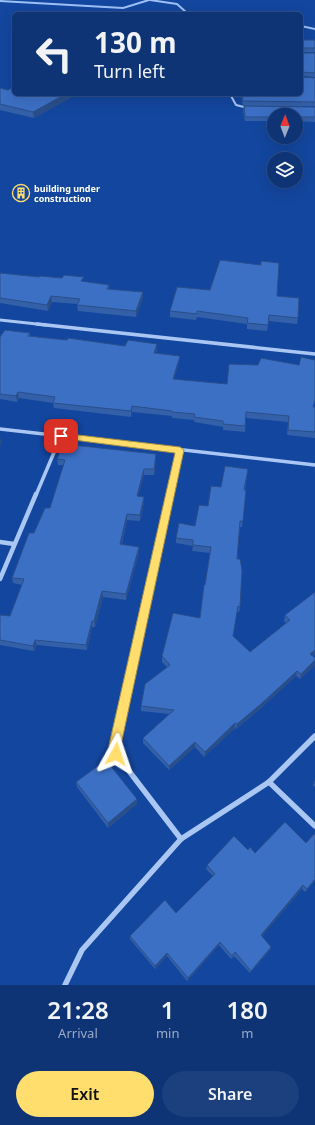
<!DOCTYPE html>
<html lang="en">
<head>
<meta charset="utf-8">
<style>
	body { margin:0; font-family:"Noto Sans",sans-serif; background:#1c3f7e; color:#f1f3f6; height:100vh; display:flex; flex-direction:column; font-size:15px; white-space:nowrap }
	* { box-sizing:border-box; margin:0 }
	p { font-size:13px; color:#9baac5 }
	.icon { flex:none; width:22px; height:22px; fill:none; stroke:currentColor; stroke-width:2; stroke-linecap:round; stroke-linejoin:round }
	.map { position:relative; height:985px; overflow:hidden }
	.details { display:flex; flex-direction:column; background:#0e3476; flex:1 }
	.details>* { flex:none }
	.banner { position:absolute; left:12px; top:12px; width:291px; height:84px; border-radius:6px; box-shadow:0 4px 16px #0002,0 0 0 1px #2e4f88; background:#0e3476; color:#f1f3f6; overflow:hidden }
	.needle { width:26px; rotate:1deg }
	.controls { position:absolute; left:267px; top:108px; display:grid; gap:8px }
	.controls a { display:grid; place-items:center; width:36px; height:36px; border-radius:50%; background:#0e3476; box-shadow:0 4px 16px #0002,0 0 0 1px #2e4f88; font-size:20px }
	.pin { position:absolute; display:grid; place-items:center; width:34px; height:34px; color:#fff; margin:-17px; border-radius:8px; box-shadow:0 2px 6px #0006 }
	.me { position:absolute; width:44px; margin:-22px; rotate:5deg; stroke-linejoin:round; filter:drop-shadow(0 0 3px #0008) }
	.turn { display:flex; align-items:center; gap:14px; height:84px; padding:0 16px; font-size:18px }
	.turn .icon { width:52px; height:52px; stroke-width:2.5 }
	.turn b { display:block; font-size:28px; line-height:34px }
	.eta { display:flex; justify-content:space-evenly; align-items:center; height:68px; text-align:center }
	.eta b { font-size:24px; font-weight:600; line-height:28px }
	.button { display:flex; gap:8px; margin-top:auto; padding:8px 16px }
	.button a { flex:1; height:46px; border-radius:24px; background:#ffde6d; color:#111; font-size:16px; font-weight:600; line-height:46px; text-align:center }
	.button a+a { background:#1c3f7e; color:#f1f3f6 }
	.map>svg:first-child { display:block }
	.lines { fill:none; stroke-linecap:round; stroke-linejoin:round }
	.stream { stroke:#9cc0f7; stroke-width:2 }
	.minor-far4 { stroke:#aac7f4; stroke-width:2 }
	.minor-far3 { stroke:#aac7f4; stroke-width:3 }
	.minor-far2 { stroke:#aac7f4; stroke-width:3.5 }
	.minor-far1 { stroke:#aac7f4; stroke-width:4.5 }
	.minor { stroke:#aac7f4; stroke-width:5.5 }
	.wall { fill:#3460a9 }
	.shaded-wall { fill:#2a4e8a }
	.building { fill:#3c70c5; stroke:#2a4e8a }
	.route { fill:#ffde6d; stroke:#a69047 }
	.labels { text-anchor:middle; dominant-baseline:central; stroke-width:3; stroke-linejoin:round; paint-order:stroke }
	.far-poi-label { font-size:9px; font-weight:bold; fill:#fff; stroke:#13469e; text-anchor:start }
</style>
</head>
<body>
<div class="map">
<svg width="315" height="985" viewBox="0 0 315 985">
	<rect width="100%" height="100%" fill="#13469e"/>
	<g class="lines">
		<g class="stream">
			<polyline points="150,0 177,4 187,13 191,14"/>
			<polyline points="0,1 123,8 149,0"/>
			<polyline points="301,26 315,29"/>
		</g>
		<polyline class="minor-far4" points="230,94 236,105 248,108"/>
		<polyline class="minor-far3" points="0,320 46,325"/>
		<g class="minor-far2">
			<polyline points="37,324 315,354"/>
			<polyline points="0,429 315,465"/>
			<polyline points="36,495 61,436"/>
			<polyline points="170,495 180,450"/>
		</g>
		<g class="minor-far1">
			<polyline points="0,542 14,544"/>
			<polyline points="0,579 36,494"/>
			<polyline points="122,712 170,494"/>
		</g>
		<g class="minor">
			<polyline points="123,711 115,745 116,754 181,839"/>
			<polyline points="269,782 315,826"/>
			<polyline points="65,985 82,950 181,839 269,782 315,736"/>
		</g>
	</g>
	<g class="wall">
		<rect x="301" y="40" width="14" height="12"/>
		<polygon points="301,53 315,53 315,77 301,76"/>
		<polygon points="315,78 315,106 243,106 241,94 301,94"/>
		<polygon points="0,88 14,94 77,94 34,118 0,110"/>
		<polygon points="244,106 315,107 315,122 296,121 296,115 274,115 274,121 245,121 243,111"/>
		<polygon points="0,273 109,285 109,289 143,298 136,317 78,311 77,304 52,302 48,311 0,303"/>
		<polygon points="210,290 277,296 298,318 297,324 269,321 267,331 247,329 247,324 197,317 196,320 170,317 170,311"/>
		<polygon points="30,333 30,336 157,350 156,353 180,356 179,362 174,379 315,407 315,438 287,435 288,422 246,418 245,432 223,430 223,427 194,422 194,420 172,418 172,416 132,412 131,417 54,408 53,403 19,398 17,402 0,399 0,337"/>
		<polygon points="57,459 156,460 154,475 144,475 138,496 144,497 144,503 140,521 127,520 122,544 139,553 126,600 103,597 95,627 92,627 87,650 37,645 34,651 0,645 0,615 10,616 22,585 13,583 12,578 34,533 50,508 64,465 58,465"/>
		<polygon points="248,469 245,490 246,490 242,527 240,527 237,559 240,607 239,612 237,612 233,636 250,652 286,623 284,621 285,615 315,592 315,654 313,656 315,658 315,665 300,679 296,676 260,709 236,729 235,728 204,757 195,747 169,770 143,743 143,738 169,714 141,711 141,706 167,667 162,662 162,656 200,618 210,553 192,551 193,546 176,543 176,538 195,526 221,487"/>
		<polygon points="315,780 315,787 313,785"/>
		<polygon points="76,782 137,804 108,828 77,787"/>
		<polygon points="315,835 315,881 305,892 302,889 262,936 271,947 270,950 250,973 234,956 231,959 219,945 187,981 167,956 155,969 130,939 130,936 176,913 213,876 206,869 207,865 248,850 255,853 306,843"/>
	</g>
	<g class="shaded-wall">
		<polygon points="66,94 77,94 34,118 33,112"/>
		<polygon points="143,292 143,298 136,317 136,311"/>
		<polygon points="51,296 52,302 48,311 47,305"/>
		<polygon points="157,344 157,350 154,359 154,353"/>
		<polygon points="180,356 179,362 172,385 173,379"/>
		<polygon points="18,392 19,398 17,402 16,396"/>
		<polygon points="132,406 132,412 131,417 131,411"/>
		<polygon points="0,437 2,442 0,447"/>
		<polygon points="156,454 156,460 154,475 154,469"/>
		<polygon points="144,469 144,475 137,502 137,496"/>
		<polygon points="144,497 144,503 140,521 140,515"/>
		<polygon points="127,514 127,520 120,550 120,544"/>
		<polygon points="139,547 139,553 126,600 126,594"/>
		<polygon points="102,591 103,597 95,627 94,621"/>
		<polygon points="92,621 92,627 87,650 86,645"/>
		<polygon points="35,640 37,645 34,651 33,646"/>
		<polygon points="315,650 315,654 309,660 310,654"/>
		<polygon points="315,660 315,665 300,679 301,674"/>
		<polygon points="297,671 296,676 260,709 236,729 237,724"/>
		<polygon points="235,723 235,728 204,757 205,752"/>
		<polygon points="195,742 195,747 169,770 169,766"/>
		<polygon points="137,799 137,804 108,828 108,823"/>
		<polygon points="315,879 315,881 305,892 307,889"/>
		<polygon points="303,885 302,889 260,939 261,935"/>
		<polygon points="220,942 219,945 187,981 188,978"/>
		<polygon points="271,947 270,950 250,973 251,971"/>
		<polygon points="167,953 167,956 155,969 155,966"/>
	</g>
	<g class="building">
		<rect x="301" y="40" width="14" height="8"/>
		<polygon points="301,53 315,53 315,73 301,72"/>
		<polygon points="301,77 315,78 315,102 243,101 242,94 301,94"/>
		<polygon points="14,87 14,94 66,94 33,112 0,104 0,88 8,90"/>
		<polygon points="244,106 315,107 315,117 296,117 296,115 274,115 274,117 245,117"/>
		<polygon points="220,260 261,265 261,261 279,263 277,296 299,298 298,318 269,315 268,325 247,323 248,318 197,311 197,314 170,311 177,287 210,290"/>
		<polygon points="0,273 39,277 40,276 62,278 64,275 84,277 81,281 109,285 107,289 143,292 136,311 77,305 80,299 51,296 47,305 0,298"/>
		<polygon points="5,330 30,333 28,336 67,340 68,338 125,346 128,340 157,344 154,353 180,356 173,379 227,384 229,364 258,365 261,358 299,365 301,357 315,360 315,400 313,407 315,407 315,432 288,430 289,416 246,412 245,426 223,424 223,421 194,417 195,414 172,412 172,411 132,406 131,411 53,403 55,397 18,392 16,396 0,394 0,337"/>
		<polygon points="63,444 156,454 154,469 144,469 137,496 144,497 140,515 127,514 120,544 139,547 126,594 102,591 94,621 92,621 86,645 35,640 33,646 0,640 0,615 10,616 24,579 12,578 29,533 34,533 45,508 50,508 65,460 57,459"/>
		<polygon points="225,466 248,469 244,490 246,490 243,521 240,521 237,559 240,559 242,570 240,607 238,606 233,636 250,652 290,620 285,615 315,592 315,650 310,654 315,658 315,660 301,674 297,671 261,704 237,724 235,723 205,752 195,742 169,766 143,738 174,710 141,706 145,684 170,665 162,656 173,613 200,618 204,585 205,585 211,547 193,545 193,540 176,538 179,523 195,526 199,505 208,506 211,486 221,487"/>
		<polygon points="106,760 137,799 108,823 76,782"/>
		<polygon points="285,822 306,843 314,834 315,835 315,879 307,889 303,885 261,935 271,947 251,971 235,952 232,956 220,942 188,978 167,953 155,966 130,936 165,900 176,913 215,874 207,865 234,836 248,850 250,847 255,853"/>
	</g>
	<polygon class="route" points="61,433 180,447 184,450 121,745 122,754 120,758 116,760 112,758 109,745 175,453 58,438 57,436 58,434"/>
	<defs>
		<g id="building-ring" transform="scale(0.9)"><circle r="9.5" fill="#13469e" stroke="#ffde6d" stroke-width="1.5"/><path d="M-4-6H4V6H1V3H-1V6H-4ZM-2.5-4.3h1.7v1.8h-1.7ZM.8-4.3h1.7v1.8H.8ZM-2.5-1h1.7V.8h-1.7ZM.8-1h1.7V.8H.8Z" fill="#ffde6d"/></g>
	</defs>
	<g fill-rule="evenodd">
		<use href="#building-ring" x="21" y="193"/>
	</g>
	<g class="labels">
		<g class="far-poi-label">
			<text x="34" y="188">building under<tspan x="34" dy="10">construction</tspan></text>
		</g>
	</g>
</svg>
<div class="controls">
<a><svg class="needle" viewBox="-14 -14 28 28"><path d="M0-13l5 13h-10z" fill="#e53935"/><path d="M0 13l5-13h-10z" fill="#9baac5"/></svg></a>
<a><svg class="icon" aria-label="layers" viewBox="0 0 24 24"><path d="M12 4l9 5-9 5-9-5zM3 14l9 5 9-5"/></svg></a>
</div>
<div class="pin" style="left:61px;top:436px;background:#d93025"><svg class="icon" aria-label="arrive" viewBox="0 0 24 24"><path d="M6 21V4h12l-3 4 3 4H6"/></svg></div>
<svg class="me" style="left:116px;top:754px" viewBox="-20 -20 40 40"><path d="M0-17L14 15 0 8-14 15z" fill="#ffde6d" stroke="#fff" stroke-width="4"/></svg>
<div class="banner">
<div class="turn"><svg class="icon" aria-label="left" viewBox="0 0 24 24"><path d="M17 20v-9H6M10 6l-5 5 5 5"/></svg><div><b>130 m</b>Turn left</div></div>
</div>
</div>
<section class="details">
<div class="eta">
<div><b>21:28</b><p>Arrival</p></div>
<div><b>1</b><p>min</p></div>
<div><b>180</b><p>m</p></div>
</div>
<div class="button"><a>Exit</a><a>Share</a></div>
</section>
</body>
</html>
